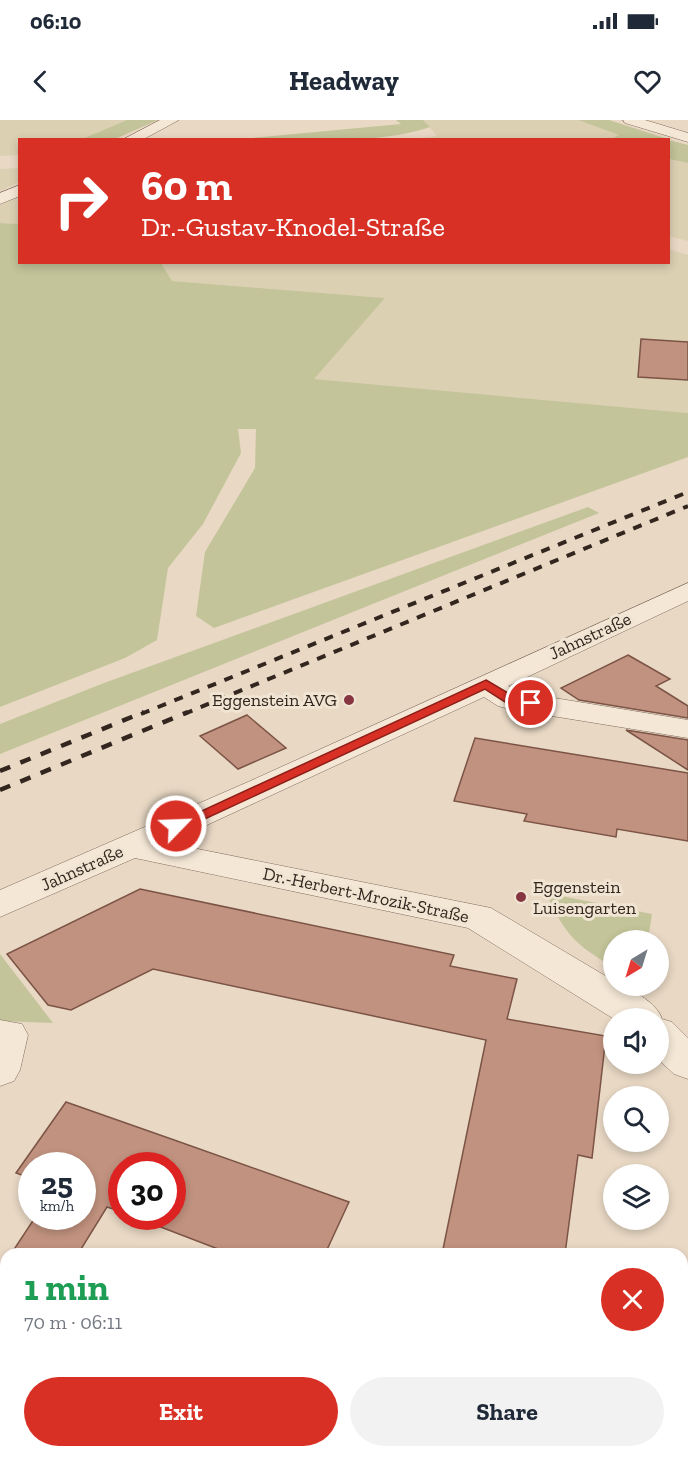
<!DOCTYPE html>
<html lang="en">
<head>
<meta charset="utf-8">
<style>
	body { margin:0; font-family:"Zilla Slab",serif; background:#f2f2f3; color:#1f2937; height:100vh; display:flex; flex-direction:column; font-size:22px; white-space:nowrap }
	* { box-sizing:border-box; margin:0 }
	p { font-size:20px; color:#747a83 }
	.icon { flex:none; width:33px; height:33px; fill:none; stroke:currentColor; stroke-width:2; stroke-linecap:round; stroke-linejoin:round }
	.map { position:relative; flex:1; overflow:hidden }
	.details { position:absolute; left:0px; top:1128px; width:688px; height:210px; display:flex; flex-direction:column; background:#fff; border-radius:18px 18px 0 0; box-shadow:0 3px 9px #0003 }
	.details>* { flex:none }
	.guide { position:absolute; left:18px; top:18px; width:652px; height:126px; border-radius:0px; box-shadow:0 3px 9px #0003; background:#d93025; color:#fff; overflow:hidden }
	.needle { width:39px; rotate:218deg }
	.controls { position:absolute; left:603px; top:810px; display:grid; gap:12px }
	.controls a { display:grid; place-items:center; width:66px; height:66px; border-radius:50%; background:#fff; box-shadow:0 3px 9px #0003; font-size:30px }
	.speed { position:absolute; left:18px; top:1032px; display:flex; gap:12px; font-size:30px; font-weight:700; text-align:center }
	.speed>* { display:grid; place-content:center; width:78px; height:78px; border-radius:50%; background:#fff; box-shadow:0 3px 9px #0003; line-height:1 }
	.speed small { font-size:15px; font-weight:400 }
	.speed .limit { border:9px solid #d22; background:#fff; color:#111 }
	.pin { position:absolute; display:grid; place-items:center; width:51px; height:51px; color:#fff; margin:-26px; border:3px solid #fff; border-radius:50%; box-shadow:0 2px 6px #0007 }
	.me { position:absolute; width:66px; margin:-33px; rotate:66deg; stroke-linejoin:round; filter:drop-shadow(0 0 4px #0008) }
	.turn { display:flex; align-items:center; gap:21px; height:126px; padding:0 24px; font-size:27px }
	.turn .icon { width:78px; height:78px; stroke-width:2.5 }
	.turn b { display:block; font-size:42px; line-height:51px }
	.round { display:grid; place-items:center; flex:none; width:63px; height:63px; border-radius:32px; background:#f2f2f3 }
	.headline { display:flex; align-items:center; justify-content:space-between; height:102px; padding:0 24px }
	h1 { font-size:36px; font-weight:700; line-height:45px; color:#1e9e55 }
	.action { display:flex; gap:12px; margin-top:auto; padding:12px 24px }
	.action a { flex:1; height:69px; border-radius:36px; background:#d93025; color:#fff; font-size:24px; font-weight:700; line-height:69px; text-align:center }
	.action a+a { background:#f2f2f3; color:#1f2937 }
	.status { display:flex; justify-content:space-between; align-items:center; height:42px; padding:0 30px; background:#fff; direction:ltr }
	.status svg { height:16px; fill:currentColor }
	header { display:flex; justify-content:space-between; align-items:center; height:78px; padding:0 24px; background:#fff; font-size:27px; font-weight:700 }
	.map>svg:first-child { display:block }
	.farmland { fill:#dcd0b3 }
	.green { fill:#c4c49a }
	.building { fill:#c1927f; stroke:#7c5446; stroke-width:1.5 }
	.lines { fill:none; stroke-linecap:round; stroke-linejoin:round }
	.minor-casing { stroke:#806b5d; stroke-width:1 }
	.tertiary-casing { stroke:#806b5d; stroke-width:1 }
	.minor { fill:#f4e7d6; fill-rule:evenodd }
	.tertiary { fill:#f4e7d6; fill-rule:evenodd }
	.rail-far1 { stroke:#32261f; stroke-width:4; stroke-dasharray:9 9; stroke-linecap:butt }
	.rail { stroke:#32261f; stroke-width:4.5; stroke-dasharray:11 11; stroke-linecap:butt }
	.route { fill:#d93025; stroke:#8d1f18; stroke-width:1.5 }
	.poi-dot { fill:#873540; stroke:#f0e4d3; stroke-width:2 }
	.labels { text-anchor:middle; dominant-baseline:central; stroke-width:6; stroke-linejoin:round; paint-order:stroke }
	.street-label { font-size:18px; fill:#32261f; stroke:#f0e4d3 }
	.poi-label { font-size:18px; fill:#32261f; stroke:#f0e4d3; text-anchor:end }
</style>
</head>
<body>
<div class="status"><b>06:10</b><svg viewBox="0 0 49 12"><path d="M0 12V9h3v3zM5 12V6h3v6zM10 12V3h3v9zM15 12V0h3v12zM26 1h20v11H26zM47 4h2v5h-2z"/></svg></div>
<header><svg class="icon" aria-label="back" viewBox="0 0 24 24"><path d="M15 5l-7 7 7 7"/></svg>Headway<svg class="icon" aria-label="heart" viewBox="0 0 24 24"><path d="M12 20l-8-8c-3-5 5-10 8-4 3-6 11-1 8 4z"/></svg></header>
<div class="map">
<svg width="688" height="1338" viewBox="0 0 688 1338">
	<rect width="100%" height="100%" fill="#e8d8c4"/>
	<g class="farmland">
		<polygon points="0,0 127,0 82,19 20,20 19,35 0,36"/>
		<polygon points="423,0 578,0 620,15 611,20 403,20 437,16"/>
		<polygon points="669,39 688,43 688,121 669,116"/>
		<polygon points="19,48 19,62 0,71 0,49"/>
		<polygon points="19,77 19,104 0,103 0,85"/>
		<polygon points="669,129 688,135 688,293 313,259 385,178 172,161 161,143 669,142"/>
	</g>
	<g class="green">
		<polygon points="127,0 158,0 115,19 82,19"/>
		<path d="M396,0h27l7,7c-51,18 -133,13 -188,12l159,-15z"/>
		<polygon points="578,0 609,0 668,19 611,19 619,15"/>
		<polygon points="669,20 688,25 688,43 669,39"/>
		<polygon points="0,103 19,104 20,142 161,143 172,161 385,178 314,259 688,293 688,337 214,508 196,496 205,432 255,348 256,309 238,309 241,333 203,404 168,448 157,520 125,538 0,587"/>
		<polygon points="588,387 599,393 0,634 0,604 104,563"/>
		<path d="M546,773l106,21 -4,26h-34l-1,27c-40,-24 -47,-32 -67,-74z"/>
		<polygon points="0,834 53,903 0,901"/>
	</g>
	<g class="building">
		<polygon points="641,219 688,222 688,260 638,257"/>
		<polygon points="628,535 670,559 656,566 688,586 688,598 579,580 561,568"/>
		<polygon points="247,595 286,628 238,649 200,616"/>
		<polygon points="626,610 688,620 688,650"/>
		<polygon points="475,618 688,653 688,721 617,709 616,717 524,701 527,694 454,681"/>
		<polygon points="140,769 454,835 450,846 517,859 507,899 606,916 592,1038 578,1035 565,1134 442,1134 486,920 153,849 71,890 48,885 7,834"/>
		<polygon points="66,982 177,1021 349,1082 325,1134 231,1134 132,1096 172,1096 172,1046 122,1046 122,1092 107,1087 78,1134 11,1134 36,1096 82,1096 82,1046 32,1046 32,1059 16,1053"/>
	</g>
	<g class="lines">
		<g class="minor-casing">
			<g id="minor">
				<polygon points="160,0 179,0 142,20 122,20"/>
				<polygon points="20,65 20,76 0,84 0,73"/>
				<path d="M688,463v18l-180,85 10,6 170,28v18l-179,-29 -11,-3 -14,-9 -316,146 323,65 123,73v5c16,0 44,18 48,33l10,3 16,16v41l-14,-5 -16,-15v-41l-44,1 -146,-91 -333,-70 -135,59v-27l248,-108z"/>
				<polygon points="0,900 22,904 28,915 20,950 14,961 0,966"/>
			</g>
		</g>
		<g class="tertiary-casing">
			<polygon id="tertiary" points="623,0 645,0 688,13 688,22 625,3"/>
		</g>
		<use href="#minor" class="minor"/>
		<use href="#tertiary" class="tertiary"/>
		<g class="rail-far1">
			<polyline points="141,594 688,372"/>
			<polyline points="184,594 688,386"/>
		</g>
		<g class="rail">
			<polyline points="0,651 144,592"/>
			<polyline points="0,670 188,592"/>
		</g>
	</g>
	<polygon class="route" points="486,560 513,576 536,581 538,583 531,587 505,582 485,569 181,710 171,710 169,706"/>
	<g class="poi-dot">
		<circle cx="349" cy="580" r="6"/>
		<circle cx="521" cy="777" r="6"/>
	</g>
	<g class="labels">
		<g class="street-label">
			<text transform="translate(590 516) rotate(-25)">Jahnstraße</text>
			<text transform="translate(82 748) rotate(-24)">Jahnstraße</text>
			<text transform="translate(366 775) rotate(12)">Dr.-Herbert-Mrozik-Straße</text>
		</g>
		<g class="poi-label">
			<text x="337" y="580">Eggenstein AVG</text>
			<text x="533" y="767" text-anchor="start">Eggenstein<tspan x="533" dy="21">Luisengarten</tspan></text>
		</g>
	</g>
</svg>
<div class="controls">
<a><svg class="needle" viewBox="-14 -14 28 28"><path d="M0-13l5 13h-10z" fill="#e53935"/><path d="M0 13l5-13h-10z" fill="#747a83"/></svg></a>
<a><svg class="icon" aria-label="sound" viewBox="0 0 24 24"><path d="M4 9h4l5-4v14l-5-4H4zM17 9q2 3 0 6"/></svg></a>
<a><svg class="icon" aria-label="search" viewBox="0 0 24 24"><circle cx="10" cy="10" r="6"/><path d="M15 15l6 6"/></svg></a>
<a><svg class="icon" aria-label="layers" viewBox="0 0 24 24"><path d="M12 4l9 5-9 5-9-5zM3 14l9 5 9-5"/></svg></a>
</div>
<div class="speed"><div>25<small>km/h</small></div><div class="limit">30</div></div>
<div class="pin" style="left:531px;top:583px;background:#d93025"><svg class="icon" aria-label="arrive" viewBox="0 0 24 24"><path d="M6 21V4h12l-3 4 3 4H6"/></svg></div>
<svg class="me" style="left:176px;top:706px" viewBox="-20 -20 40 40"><circle r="17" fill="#d93025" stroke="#fff" stroke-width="3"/><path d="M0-11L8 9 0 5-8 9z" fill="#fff"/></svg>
<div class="guide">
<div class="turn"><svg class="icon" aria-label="right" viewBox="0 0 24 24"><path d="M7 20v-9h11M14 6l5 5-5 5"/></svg><div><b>60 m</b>Dr.-Gustav-Knodel-Straße</div></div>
</div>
<section class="details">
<div class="headline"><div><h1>1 min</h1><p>70 m · 06:11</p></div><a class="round" style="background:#d93025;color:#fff"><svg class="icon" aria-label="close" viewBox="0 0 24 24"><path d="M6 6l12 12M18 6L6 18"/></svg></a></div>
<div class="action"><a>Exit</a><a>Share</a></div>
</section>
</div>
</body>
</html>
